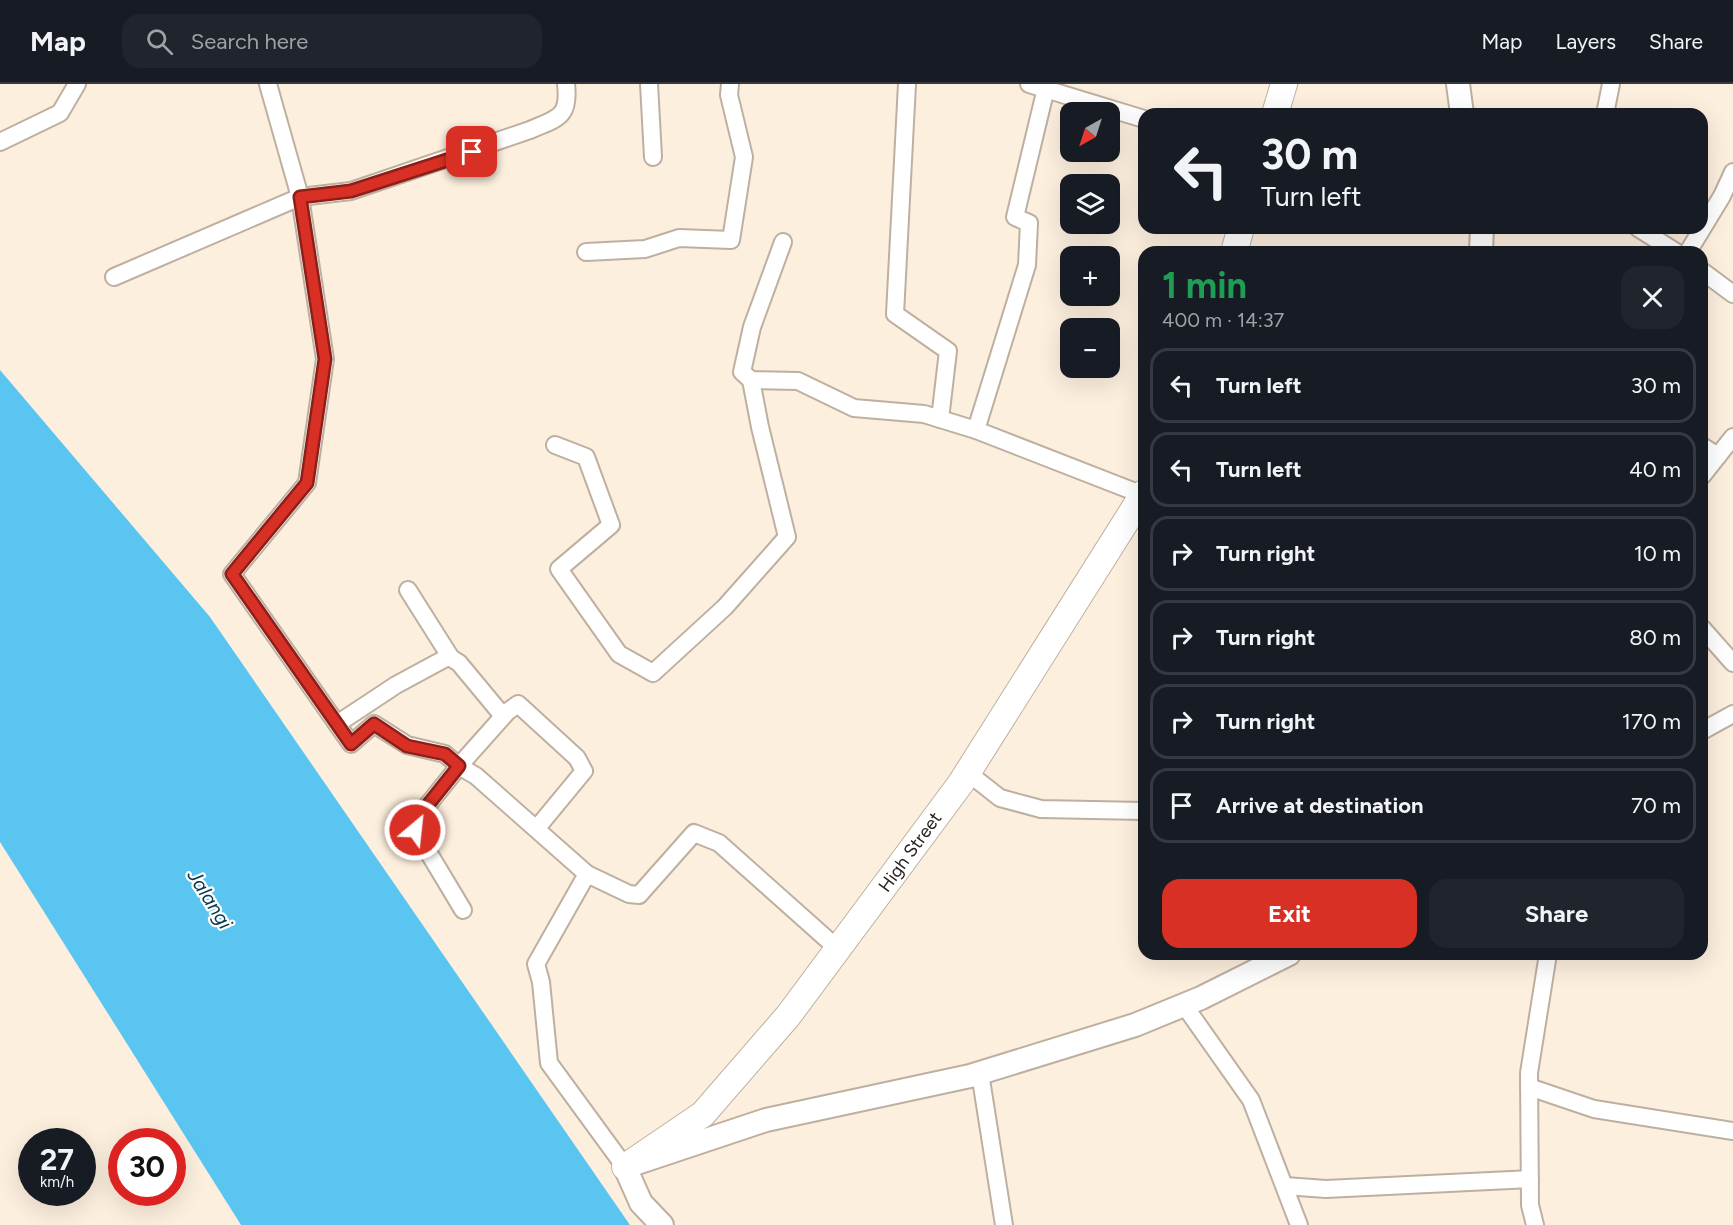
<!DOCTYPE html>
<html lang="en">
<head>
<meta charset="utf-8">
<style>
	body { margin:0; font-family:Figtree,sans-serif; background:#20242c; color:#f1f3f6; height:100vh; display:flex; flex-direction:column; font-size:22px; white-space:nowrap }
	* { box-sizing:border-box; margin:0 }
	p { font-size:20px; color:#9ea1a6 }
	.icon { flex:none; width:33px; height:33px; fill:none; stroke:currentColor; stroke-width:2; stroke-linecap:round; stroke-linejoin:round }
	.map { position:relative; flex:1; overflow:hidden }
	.side { position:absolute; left:1138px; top:162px; width:570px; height:714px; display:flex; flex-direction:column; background:#171b24; border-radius:18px; box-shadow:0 6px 24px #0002 }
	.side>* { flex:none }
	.banner { position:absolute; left:1138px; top:24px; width:570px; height:126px; border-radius:18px; box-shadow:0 6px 24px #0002; background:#171b24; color:#f1f3f6; overflow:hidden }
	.needle { width:39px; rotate:219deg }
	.fabs { position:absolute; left:1060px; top:18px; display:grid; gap:12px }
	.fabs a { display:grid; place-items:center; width:60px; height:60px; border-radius:12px; background:#171b24; box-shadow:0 6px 24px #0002; font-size:30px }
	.speed { position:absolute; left:18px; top:1044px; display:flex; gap:12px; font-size:30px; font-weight:700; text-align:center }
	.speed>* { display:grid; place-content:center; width:78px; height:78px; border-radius:50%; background:#171b24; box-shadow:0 6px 24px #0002; line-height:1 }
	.speed small { font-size:15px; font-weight:400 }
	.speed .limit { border:9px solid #d22; background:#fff; color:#111 }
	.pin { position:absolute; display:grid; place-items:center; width:51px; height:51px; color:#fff; margin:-26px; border-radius:12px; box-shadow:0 3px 9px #0006 }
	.me { position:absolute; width:66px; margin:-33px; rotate:28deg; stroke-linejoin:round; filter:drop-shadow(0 0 4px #0008) }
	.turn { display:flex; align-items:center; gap:21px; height:126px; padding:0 24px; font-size:27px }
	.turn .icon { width:78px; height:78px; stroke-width:2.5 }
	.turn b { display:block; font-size:42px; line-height:51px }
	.round { display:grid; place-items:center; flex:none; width:63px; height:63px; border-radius:18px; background:#20242c }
	.summary { display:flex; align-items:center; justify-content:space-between; height:102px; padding:0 24px }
	h1 { font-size:36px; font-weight:700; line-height:45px; color:#1e9e55 }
	.primary-button { display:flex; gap:12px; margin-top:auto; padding:12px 24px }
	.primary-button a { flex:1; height:69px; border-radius:18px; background:#d93025; color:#fff; font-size:24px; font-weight:700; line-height:69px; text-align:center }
	.primary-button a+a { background:#20242c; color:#f1f3f6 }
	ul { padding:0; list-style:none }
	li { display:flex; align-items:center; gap:18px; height:75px; margin:0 12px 9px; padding:0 12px; border:3px solid #363941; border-radius:18px }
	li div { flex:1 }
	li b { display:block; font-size:22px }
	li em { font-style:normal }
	header { display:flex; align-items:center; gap:36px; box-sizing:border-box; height:84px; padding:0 30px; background:#171b24; border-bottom:2px solid #363941 }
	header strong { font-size:28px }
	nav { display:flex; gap:33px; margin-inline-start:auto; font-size:21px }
	.search { width:420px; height:54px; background:#20242c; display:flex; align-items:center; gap:15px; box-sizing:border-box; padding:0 21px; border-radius:18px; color:#9ea1a6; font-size:22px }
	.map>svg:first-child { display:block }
	.water { fill:#5bc5f2 }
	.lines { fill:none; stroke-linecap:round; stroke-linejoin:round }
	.street-casing { stroke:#beb0a0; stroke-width:20 }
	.secondary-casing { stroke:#beb0a0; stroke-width:26 }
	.primary-casing { stroke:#beb0a0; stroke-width:28 }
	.street { stroke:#fff; stroke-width:16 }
	.secondary { stroke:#fff; stroke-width:22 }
	.primary { stroke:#fff; stroke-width:26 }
	.route-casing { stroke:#8d1f18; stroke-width:15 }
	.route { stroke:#d93025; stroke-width:10 }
	.labels { text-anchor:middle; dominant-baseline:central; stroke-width:4.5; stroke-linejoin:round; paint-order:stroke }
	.street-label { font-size:18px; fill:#28221c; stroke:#fff }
	.water-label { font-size:20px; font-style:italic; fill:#07384a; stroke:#fff }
</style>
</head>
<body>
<header>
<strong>Map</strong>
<div class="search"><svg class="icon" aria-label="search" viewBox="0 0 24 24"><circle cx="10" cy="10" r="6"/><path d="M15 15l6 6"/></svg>Search here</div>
<nav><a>Map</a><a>Layers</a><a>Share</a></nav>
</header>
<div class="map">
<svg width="1733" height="1141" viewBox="0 0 1733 1141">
	<rect width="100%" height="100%" fill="#fdefde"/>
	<polygon class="water" points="0,286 210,533 630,1141 241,1141 0,758"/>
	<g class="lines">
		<g class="street-casing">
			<g id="street">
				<polyline points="268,0 300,113 325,275 307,399 232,490 351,660 374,640 407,661 445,670 459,682 476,692 587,790 629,810 639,811 694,749 719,759 838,865"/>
				<polyline points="649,0 653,73"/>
				<polyline points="907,0 895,230 948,267 940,335"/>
				<polyline points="1029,0 1144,35"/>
				<polyline points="1605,30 1611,0"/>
				<polyline points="0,58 60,29 77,0"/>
				<polyline points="1638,144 1676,168"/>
				<polyline points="783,158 752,243 742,288 751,296 798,297 854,324 924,330 976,346 1143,411"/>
				<polyline points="586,168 645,165 679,154 731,156 744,73 729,11 730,0"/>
				<polyline points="1688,168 1722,112 1733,88"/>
				<polyline points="1702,187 1733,210"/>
				<path d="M114,193l186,-80 51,-6 179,-61c27,-12 40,-12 36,-46"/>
				<polyline points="976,346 1027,181 1029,139 1015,133 1047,0"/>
				<polyline points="555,361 586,373 611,441 559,485 619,570 653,589 725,523 787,453 760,343 751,296"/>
				<polyline points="1702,362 1718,372"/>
				<polyline points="1702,392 1733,353"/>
				<polyline points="408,506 451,574"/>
				<polyline points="1702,544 1733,579"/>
				<polyline points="337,640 396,601 446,574 451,574 459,579 503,632"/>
				<polyline points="1702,647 1733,630"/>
				<polyline points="967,688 1000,714 1041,725 1144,727"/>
				<polyline points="587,790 536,880 541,898 549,979 625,1083"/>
				<polyline points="463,826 415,746 419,732 459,682 507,628 518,620 577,674 584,687 537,744"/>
				<polyline points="1184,921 1251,1016 1299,1141"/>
				<polyline points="980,989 1004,1141"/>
				<polyline points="1529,1003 1594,1025 1733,1047"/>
				<polyline points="1285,1102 1326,1105 1530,1095"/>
				<polyline points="1535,1141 1530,1121 1529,989 1548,870"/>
			</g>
		</g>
		<g class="secondary-casing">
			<g id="secondary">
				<polyline points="1458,0 1462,30"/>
				<polyline points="1481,168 1482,144"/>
				<polyline points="662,1141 641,1119 625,1083 766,1036 970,992 1135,941 1201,914 1289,870"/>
			</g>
		</g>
		<g class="primary-casing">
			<g id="primary">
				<polyline points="1275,30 1284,0"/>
				<polyline points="1234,168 1241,144"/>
				<polyline points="625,1083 703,1030 788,932 961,699 1144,409"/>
			</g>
		</g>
		<use href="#street" class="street"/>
		<use href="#secondary" class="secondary"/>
		<use href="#primary" class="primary"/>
	</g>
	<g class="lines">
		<g class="route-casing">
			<polyline id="route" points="415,746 419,732 459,682 445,670 407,662 374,640 351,660 232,490 307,399 325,275 300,113 351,107 472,68"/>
		</g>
		<use href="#route" class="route"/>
	</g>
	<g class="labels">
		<g class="street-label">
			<text transform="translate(910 768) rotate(-54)">High Street</text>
		</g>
		<g class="water-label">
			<text transform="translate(210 815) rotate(58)">Jalangi</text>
		</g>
	</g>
</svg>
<div class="fabs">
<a><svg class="needle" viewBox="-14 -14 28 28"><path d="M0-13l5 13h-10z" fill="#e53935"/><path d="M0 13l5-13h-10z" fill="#9ea1a6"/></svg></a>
<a><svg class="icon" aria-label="layers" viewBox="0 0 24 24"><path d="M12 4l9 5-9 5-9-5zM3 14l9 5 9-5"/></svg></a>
<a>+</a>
<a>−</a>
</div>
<div class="speed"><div>27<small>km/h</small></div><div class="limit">30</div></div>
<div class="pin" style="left:472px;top:68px;background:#d93025"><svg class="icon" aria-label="arrive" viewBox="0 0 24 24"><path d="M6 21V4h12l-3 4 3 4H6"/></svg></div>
<svg class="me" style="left:415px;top:746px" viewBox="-20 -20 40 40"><circle r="17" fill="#d93025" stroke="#fff" stroke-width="3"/><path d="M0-11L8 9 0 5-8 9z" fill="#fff"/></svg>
<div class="banner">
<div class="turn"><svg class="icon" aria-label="left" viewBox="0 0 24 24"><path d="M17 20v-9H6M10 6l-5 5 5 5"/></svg><div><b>30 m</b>Turn left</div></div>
</div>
<section class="side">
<div class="summary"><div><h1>1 min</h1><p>400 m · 14:37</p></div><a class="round"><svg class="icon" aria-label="close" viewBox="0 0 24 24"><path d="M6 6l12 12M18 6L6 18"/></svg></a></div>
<ul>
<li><svg class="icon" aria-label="left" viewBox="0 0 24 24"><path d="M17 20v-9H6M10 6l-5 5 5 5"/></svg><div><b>Turn left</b></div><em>30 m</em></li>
<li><svg class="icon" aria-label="left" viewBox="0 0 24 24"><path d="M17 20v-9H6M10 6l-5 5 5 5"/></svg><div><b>Turn left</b></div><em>40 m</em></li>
<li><svg class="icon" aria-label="right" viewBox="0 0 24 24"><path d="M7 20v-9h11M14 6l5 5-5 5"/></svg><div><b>Turn right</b></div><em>10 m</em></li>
<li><svg class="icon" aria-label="right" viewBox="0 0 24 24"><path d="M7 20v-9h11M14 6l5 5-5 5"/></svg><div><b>Turn right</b></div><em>80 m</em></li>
<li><svg class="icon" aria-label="right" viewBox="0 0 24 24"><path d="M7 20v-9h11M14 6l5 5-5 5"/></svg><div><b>Turn right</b></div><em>170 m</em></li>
<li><svg class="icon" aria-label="arrive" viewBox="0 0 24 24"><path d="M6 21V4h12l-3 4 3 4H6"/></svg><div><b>Arrive at destination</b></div><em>70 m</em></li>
</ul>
<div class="primary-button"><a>Exit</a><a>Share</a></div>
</section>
</div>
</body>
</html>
